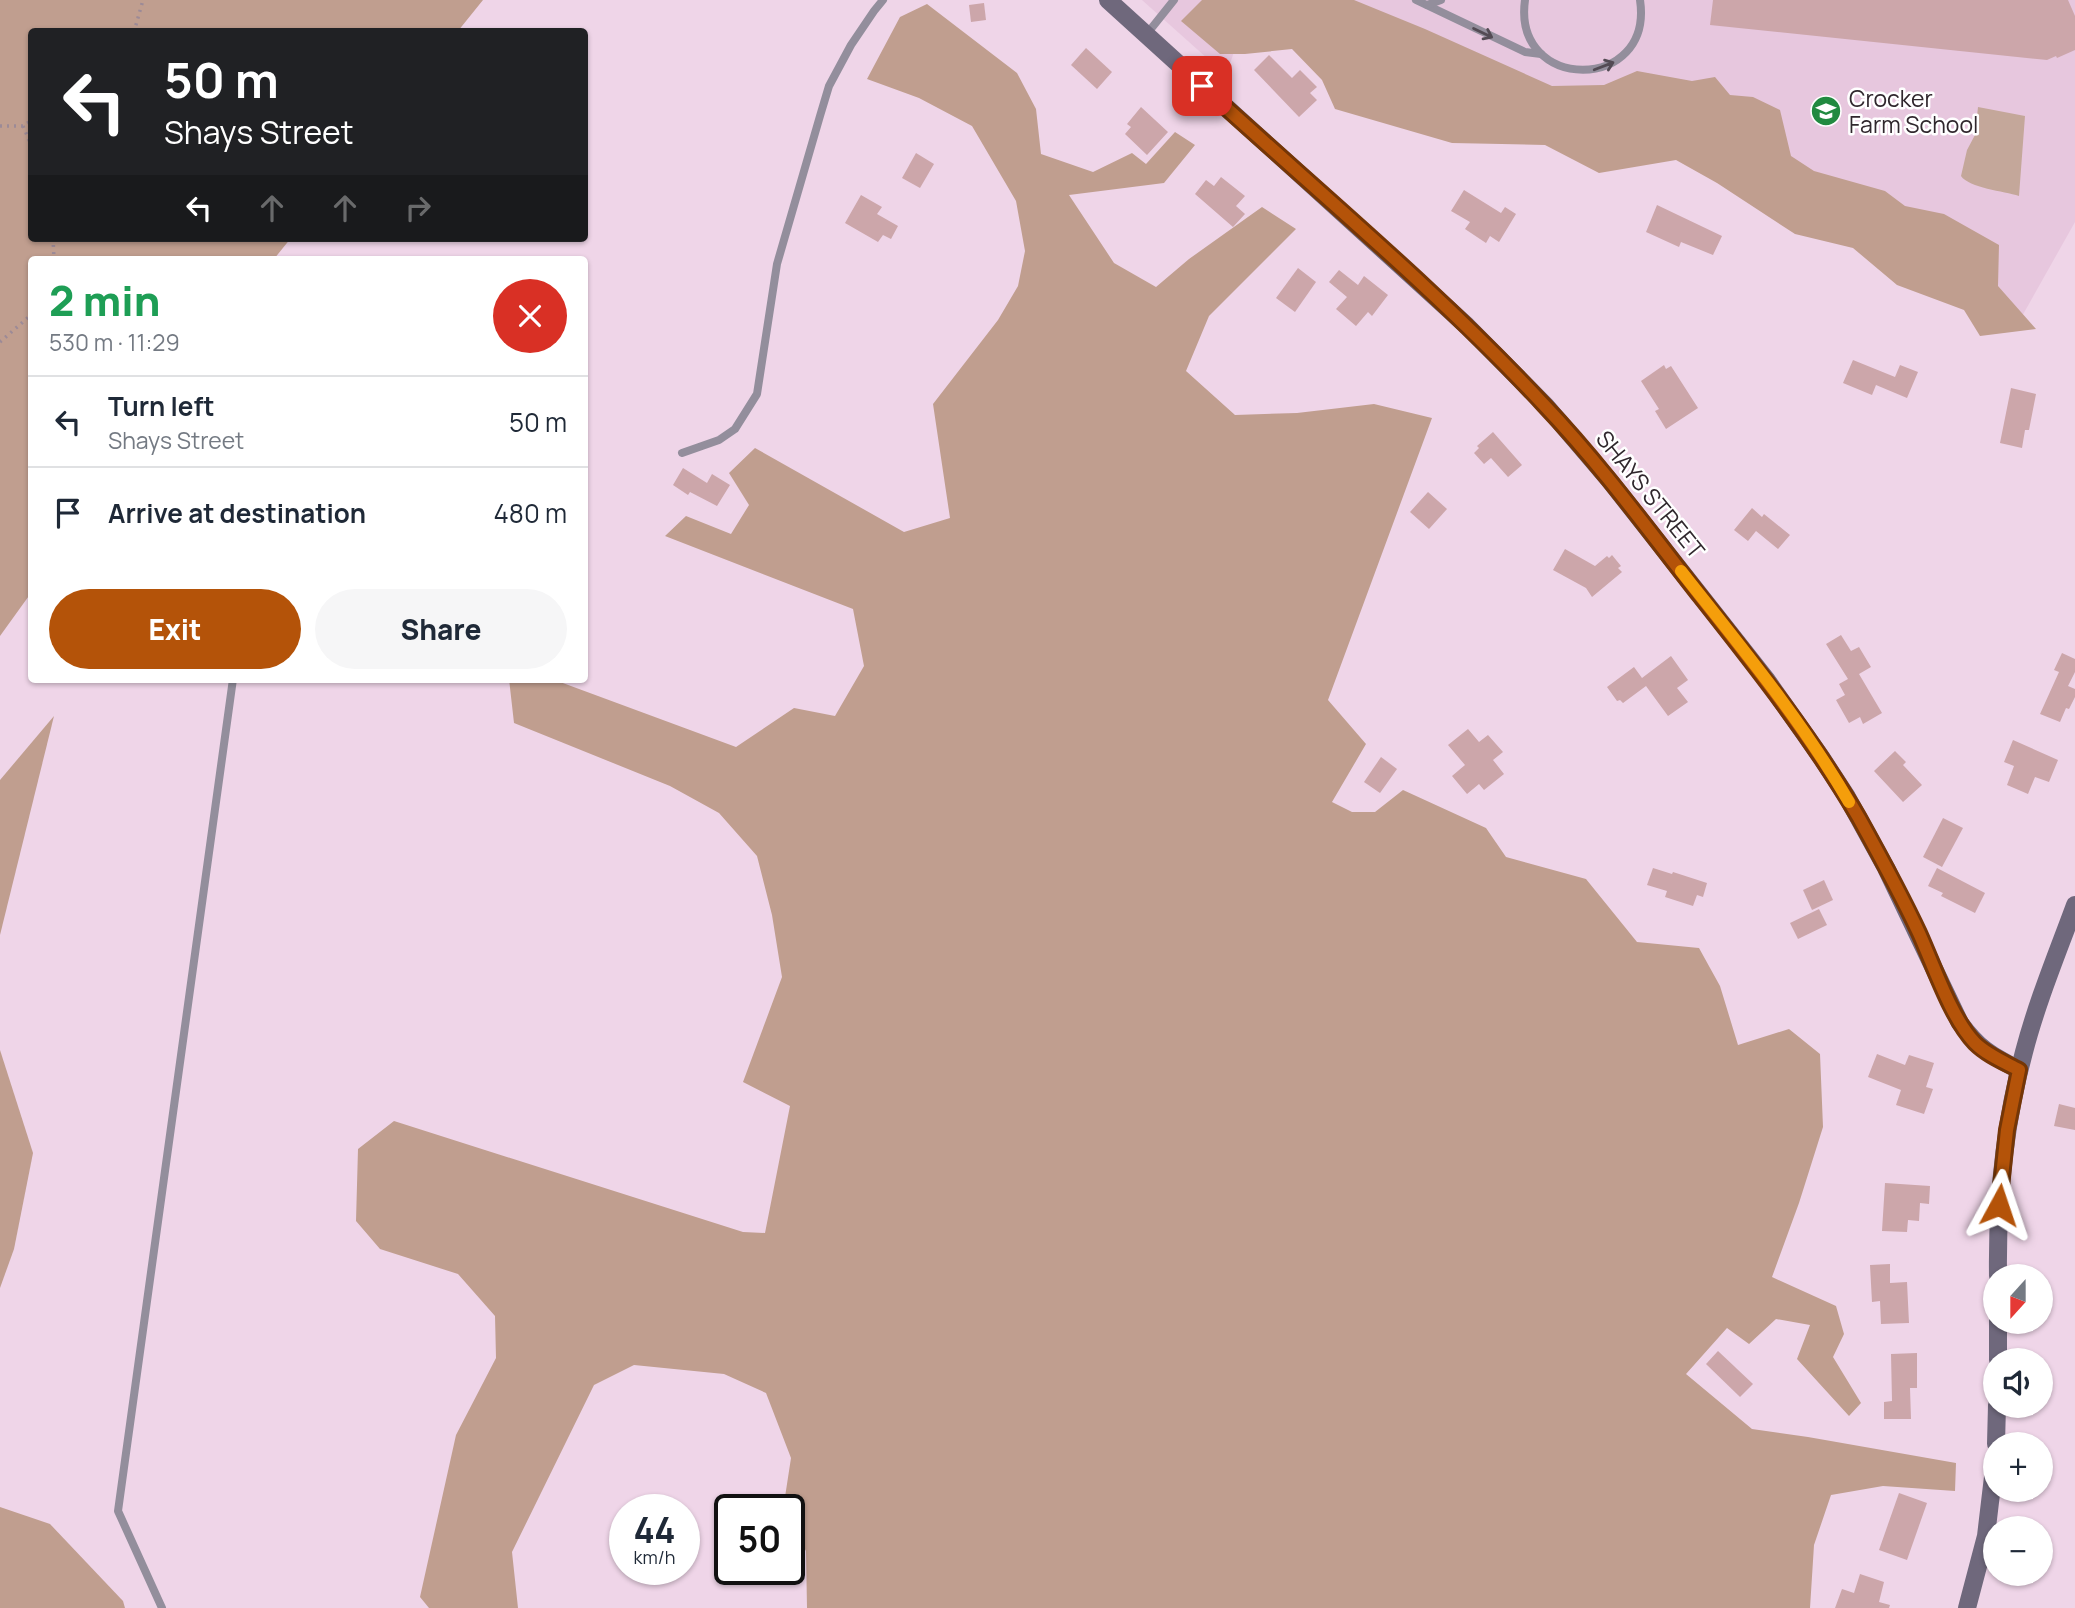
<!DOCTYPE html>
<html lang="en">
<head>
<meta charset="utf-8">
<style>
	body { margin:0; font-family:Manrope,sans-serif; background:#f6f6f7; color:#1f2937; height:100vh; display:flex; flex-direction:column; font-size:26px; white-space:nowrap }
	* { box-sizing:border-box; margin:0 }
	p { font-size:23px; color:#747a83 }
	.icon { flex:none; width:38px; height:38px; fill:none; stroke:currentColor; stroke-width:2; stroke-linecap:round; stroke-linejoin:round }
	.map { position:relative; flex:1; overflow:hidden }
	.panel { position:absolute; left:28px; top:256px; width:560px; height:427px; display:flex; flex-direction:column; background:#fff; border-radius:7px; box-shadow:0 2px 5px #0004 }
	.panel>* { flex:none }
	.top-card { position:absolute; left:28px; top:28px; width:560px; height:214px; border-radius:7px; box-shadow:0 2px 5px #0004; background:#202124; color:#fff; overflow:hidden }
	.needle { width:46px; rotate:201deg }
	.tools { position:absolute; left:1983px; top:1264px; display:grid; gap:14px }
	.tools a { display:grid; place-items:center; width:70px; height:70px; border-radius:50%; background:#fff; box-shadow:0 2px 5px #0004; font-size:35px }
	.speed { position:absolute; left:609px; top:1494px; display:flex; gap:14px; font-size:35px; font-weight:700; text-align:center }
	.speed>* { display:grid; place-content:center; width:91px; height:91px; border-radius:50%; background:#fff; box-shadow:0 2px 5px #0004; line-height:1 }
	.speed small { font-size:18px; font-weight:400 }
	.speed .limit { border:4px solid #111; border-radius:10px; background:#fff; color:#111 }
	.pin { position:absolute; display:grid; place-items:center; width:60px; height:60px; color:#fff; margin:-30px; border-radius:14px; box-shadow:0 4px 10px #0006 }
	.me { position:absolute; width:77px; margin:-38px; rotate:5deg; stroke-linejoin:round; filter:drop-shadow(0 0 5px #0008) }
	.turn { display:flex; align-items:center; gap:24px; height:147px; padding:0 21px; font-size:32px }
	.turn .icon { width:91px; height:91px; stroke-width:2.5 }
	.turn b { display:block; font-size:49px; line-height:60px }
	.lanes { display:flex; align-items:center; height:66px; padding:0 21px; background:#0003; justify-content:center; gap:35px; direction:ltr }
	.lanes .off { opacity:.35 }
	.round { display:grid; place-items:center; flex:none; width:74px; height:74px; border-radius:37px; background:#f6f6f7 }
	.headline { display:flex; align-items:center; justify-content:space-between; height:119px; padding:0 21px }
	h1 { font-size:42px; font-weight:800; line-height:52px; color:#1e9e55 }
	.primary-button { display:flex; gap:14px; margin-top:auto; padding:14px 21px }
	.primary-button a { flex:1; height:80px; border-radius:42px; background:#b45309; color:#fff; font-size:28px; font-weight:800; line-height:80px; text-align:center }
	.primary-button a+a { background:#f6f6f7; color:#1f2937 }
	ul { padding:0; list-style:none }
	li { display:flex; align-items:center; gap:21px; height:91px; padding:0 21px; border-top:2px solid #e0e1e3 }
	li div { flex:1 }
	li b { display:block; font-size:26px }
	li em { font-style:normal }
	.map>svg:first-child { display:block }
	.built { fill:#e7c7de }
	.green { fill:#c4a79a }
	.forest { fill:#c09e8f }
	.building { fill:#cca6aa }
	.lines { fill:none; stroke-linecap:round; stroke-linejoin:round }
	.path { stroke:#9c8a97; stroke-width:3.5; stroke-dasharray:2 5; stroke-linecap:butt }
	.lane { stroke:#938e9c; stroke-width:8 }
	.secondary { stroke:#6f687c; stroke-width:18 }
	.oneway { stroke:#534b54 }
	.route-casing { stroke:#753606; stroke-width:18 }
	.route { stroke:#b45309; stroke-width:12 }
	.slow { stroke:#f59e0b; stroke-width:12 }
	.labels { text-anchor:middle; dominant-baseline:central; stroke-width:5; stroke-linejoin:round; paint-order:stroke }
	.poi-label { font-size:23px; fill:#30272d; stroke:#fff; text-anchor:start }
	.street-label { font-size:23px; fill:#30272d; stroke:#fff }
</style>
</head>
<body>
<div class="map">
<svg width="2075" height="1608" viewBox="0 0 2075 1608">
	<rect width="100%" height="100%" fill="#efd5e8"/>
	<g class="built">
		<polygon points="1142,0 1252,0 1226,75"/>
		<polygon points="1330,0 2075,0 2075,222 2021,318"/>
	</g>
	<path class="green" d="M1978,107l47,9 -6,80c-15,-5 -50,-8 -58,-20l6,-26 8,-15z"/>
	<g class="forest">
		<polygon points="0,0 483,0 458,31 32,32 32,238 291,238 274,259 32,259 31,593 0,636"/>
		<polygon points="1202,0 1354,0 1425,29 1552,86 1604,85 1637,71 1692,81 1715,77 1730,95 1753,97 1780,110 1791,156 1814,171 1885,191 1905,206 1944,214 1999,245 1998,286 2036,329 1980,336 1964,310 1897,285 1853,248 1795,234 1717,183 1676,160 1599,173 1545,145 1452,143 1335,109 1322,80 1292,49 1245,54 1220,54 1181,21"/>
		<polygon points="927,4 1017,73 1036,109 1041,154 1093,172 1132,153 1146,164 1175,132 1195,145 1164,183 1069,195 1114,263 1156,287 1189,259 1262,207 1296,229 1209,316 1186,371 1235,415 1297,413 1374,404 1432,418 1328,700 1366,744 1332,802 1352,812 1375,812 1403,790 1486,828 1506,857 1586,879 1637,942 1699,948 1720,986 1738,1045 1789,1029 1820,1054 1823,1127 1799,1203 1772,1277 1836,1306 1844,1334 1833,1357 1861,1403 1849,1416 1797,1359 1810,1325 1776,1319 1749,1344 1727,1328 1686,1374 1752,1429 1808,1437 1956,1463 1955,1491 1883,1486 1831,1495 1814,1545 1810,1608 807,1608 806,1551 789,1523 789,1510 783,1510 791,1458 766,1393 724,1374 634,1365 594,1385 512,1552 518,1608 429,1608 420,1597 456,1435 496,1358 495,1316 458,1274 380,1249 356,1221 358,1149 394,1121 743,1232 765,1233 790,1106 743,1082 782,977 772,915 757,856 719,813 670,786 514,723 509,679 552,679 736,747 794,708 835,716 864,666 853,609 665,536 686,516 731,534 749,505 729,473 755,448 904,532 950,518 933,404 998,320 1018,286 1025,251 1016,201 972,126 919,98 867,79 900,17"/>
		<polygon points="54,716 0,935 0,780"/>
		<polygon points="0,1050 33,1153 14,1249 0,1288"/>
		<polygon points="0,1507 50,1524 123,1601 125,1608 0,1608"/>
	</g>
	<g class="building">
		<polygon points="1713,0 2068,0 2075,16 2075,50 2057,58 2056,56 2047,60 1710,25"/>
		<polygon points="984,3 986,20 971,22 969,5"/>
		<polygon points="1086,48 1112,72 1097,89 1071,65"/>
		<polygon points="1269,55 1292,78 1300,70 1317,87 1310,93 1317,100 1299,117 1254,70"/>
		<polygon points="1141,107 1168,132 1147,155 1125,134 1131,127 1127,124"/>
		<polygon points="916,153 934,164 920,188 902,178"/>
		<polygon points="1221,177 1245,196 1236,206 1245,214 1233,227 1195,194 1206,180 1214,186"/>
		<polygon points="1464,190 1501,213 1505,207 1516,214 1499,242 1490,236 1486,243 1465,229 1470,222 1451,211"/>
		<polygon points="861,195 882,207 877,214 898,226 891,239 883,235 878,242 845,223"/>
		<polygon points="1657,205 1722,236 1713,255 1681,242 1679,247 1646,232"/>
		<polygon points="1298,268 1316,282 1295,312 1276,298"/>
		<polygon points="1339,270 1358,285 1364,276 1388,295 1372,316 1368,312 1356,326 1336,309 1347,297 1329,282"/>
		<polygon points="1853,360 1895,377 1900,365 1918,372 1907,398 1876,385 1872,395 1843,383"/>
		<polygon points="1664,365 1666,369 1671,366 1698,408 1666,429 1655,411 1659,409 1641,381"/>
		<polygon points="2011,388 2036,394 2029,430 2025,430 2022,448 2000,443"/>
		<polygon points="1493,432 1522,465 1508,477 1491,458 1484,464 1474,453 1479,448 1477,446"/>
		<polygon points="683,468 707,483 712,474 730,485 717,506 690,492 688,495 673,485"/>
		<polygon points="1428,492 1447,509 1429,529 1410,512"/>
		<polygon points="1752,508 1762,517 1764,514 1790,535 1778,549 1756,531 1748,541 1734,530"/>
		<polygon points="1565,549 1595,566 1607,556 1609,558 1612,555 1621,566 1618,568 1622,572 1592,597 1586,588 1553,570"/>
		<polygon points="1841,635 1851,651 1859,647 1871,667 1859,674 1882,713 1863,724 1860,717 1849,723 1836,700 1845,695 1839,684 1848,679 1826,644"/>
		<polygon points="2062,653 2075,659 2075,672 2068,686 2075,689 2075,697 2069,709 2066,708 2060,722 2040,714 2059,672 2054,670"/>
		<polygon points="1671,656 1688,680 1677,688 1688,702 1668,716 1646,686 1623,703 1620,700 1617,701 1607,687 1634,667 1642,678"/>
		<polygon points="1468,729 1479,742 1488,735 1503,752 1493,760 1504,774 1484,790 1479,784 1467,794 1452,776 1465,765 1448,745"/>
		<polygon points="2013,740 2058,760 2049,782 2035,777 2028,794 2007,785 2014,766 2004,762"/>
		<polygon points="1895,751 1906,762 1903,765 1922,785 1903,802 1874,771"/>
		<polygon points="1381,757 1397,769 1380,793 1364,782"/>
		<polygon points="1943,818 1963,828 1942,867 1923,857"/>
		<polygon points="1653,868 1672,874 1673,872 1707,883 1703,897 1697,895 1693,906 1665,897 1667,891 1647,885"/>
		<polygon points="1937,868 1985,893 1975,913 1941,896 1943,893 1928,886"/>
		<polygon points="1824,880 1833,900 1812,910 1803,890"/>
		<polygon points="1819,909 1827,925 1798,939 1790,923"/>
		<polygon points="1877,1054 1905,1065 1909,1055 1934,1063 1926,1087 1933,1089 1924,1114 1896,1105 1901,1090 1868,1077"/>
		<polygon points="2059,1104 2075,1108 2075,1130 2054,1126"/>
		<polygon points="1885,1183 1930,1186 1929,1204 1920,1203 1919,1221 1908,1220 1907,1232 1882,1231"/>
		<polygon points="1890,1264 1890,1283 1907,1282 1909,1323 1881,1324 1880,1301 1872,1302 1870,1265"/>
		<polygon points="1718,1351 1753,1384 1740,1397 1706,1364"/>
		<polygon points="1917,1353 1917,1388 1910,1388 1911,1419 1884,1419 1884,1402 1892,1401 1891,1354"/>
		<polygon points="1899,1493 1927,1503 1907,1560 1879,1550"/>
		<polygon points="1860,1574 1884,1582 1879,1602 1890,1605 1889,1608 1835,1608 1842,1589 1854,1593"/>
	</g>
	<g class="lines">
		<g class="path">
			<polyline points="134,32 143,0"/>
			<polyline points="0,126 23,126 32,120"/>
			<polyline points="23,126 32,147"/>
			<polyline points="53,238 54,259"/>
			<polyline points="0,342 32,314"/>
		</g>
		<g class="lane">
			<polyline points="1416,0 1525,52 1541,54"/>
			<path d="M1525,0c-13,93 129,93 115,0"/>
			<polyline points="1427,5 1441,0"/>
			<polyline points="1146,35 1174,0"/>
			<polyline points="682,453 719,440 735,429 757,394 777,264 820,116 829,86 851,45 874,11 883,0"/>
			<polyline points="162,1608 118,1511 233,679"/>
		</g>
		<g class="secondary">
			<path d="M1108,0l359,326 79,80 64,75 156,198 55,78 26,40 39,71 74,155c20,27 31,32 59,47"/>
			<path d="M1998,1276c-1,-75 6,-151 26,-224 13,-50 33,-98 51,-147"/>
			<polyline points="1998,1360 1998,1321"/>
			<polyline points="1996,1444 1997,1405"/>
			<polyline points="1967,1608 1986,1536 1995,1460"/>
		</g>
	</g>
	<defs><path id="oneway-shaft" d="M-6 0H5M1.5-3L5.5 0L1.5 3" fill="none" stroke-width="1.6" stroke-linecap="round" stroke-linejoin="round" transform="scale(1.75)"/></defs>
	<g class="oneway">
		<use href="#oneway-shaft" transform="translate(1483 33) rotate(26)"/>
		<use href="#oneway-shaft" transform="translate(1604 66) rotate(-21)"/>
	</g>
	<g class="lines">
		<g class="route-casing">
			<path id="route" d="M1202,86c115,105 236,205 342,319 57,60 105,126 156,191 57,72 113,143 159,222 21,38 42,76 60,115 15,33 32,85 56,110 12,12 29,19 44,27l-12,60 -8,75"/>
		</g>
		<use href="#route" class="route"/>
		<path class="slow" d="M1681,571c59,75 120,148 168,231"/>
	</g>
	<defs>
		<g id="school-disc" transform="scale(1.575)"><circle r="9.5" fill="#218a40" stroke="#fff"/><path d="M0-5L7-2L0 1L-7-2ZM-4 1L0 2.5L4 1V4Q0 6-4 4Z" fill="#fff"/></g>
	</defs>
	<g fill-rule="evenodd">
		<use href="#school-disc" x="1826" y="111"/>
	</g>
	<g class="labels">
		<g class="poi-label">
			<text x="1849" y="98">Crocker<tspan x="1849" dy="26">Farm School</tspan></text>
		</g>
		<g class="street-label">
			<text transform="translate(1651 494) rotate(51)">SHAYS STREET</text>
		</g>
	</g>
</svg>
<div class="tools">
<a><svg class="needle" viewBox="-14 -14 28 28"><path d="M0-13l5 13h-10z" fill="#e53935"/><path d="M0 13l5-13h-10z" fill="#747a83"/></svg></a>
<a><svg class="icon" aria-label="sound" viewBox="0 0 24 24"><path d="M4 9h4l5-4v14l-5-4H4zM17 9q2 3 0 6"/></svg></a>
<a>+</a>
<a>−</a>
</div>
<div class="speed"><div>44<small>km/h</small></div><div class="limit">50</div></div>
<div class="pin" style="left:1202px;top:86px;background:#d93025"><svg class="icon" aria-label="arrive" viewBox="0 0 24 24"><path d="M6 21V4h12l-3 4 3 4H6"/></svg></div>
<svg class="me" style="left:1999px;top:1205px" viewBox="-20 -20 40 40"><path d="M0-17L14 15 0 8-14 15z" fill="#b45309" stroke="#fff" stroke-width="4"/></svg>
<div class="top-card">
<div class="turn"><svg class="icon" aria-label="left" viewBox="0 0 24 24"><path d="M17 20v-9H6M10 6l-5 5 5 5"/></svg><div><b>50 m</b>Shays Street</div></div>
<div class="lanes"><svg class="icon" aria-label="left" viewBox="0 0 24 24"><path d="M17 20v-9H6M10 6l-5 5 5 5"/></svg><svg class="icon off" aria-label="ahead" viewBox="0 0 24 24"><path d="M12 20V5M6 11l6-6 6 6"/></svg><svg class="icon off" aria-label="ahead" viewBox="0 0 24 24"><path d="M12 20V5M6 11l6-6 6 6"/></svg><svg class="icon off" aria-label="right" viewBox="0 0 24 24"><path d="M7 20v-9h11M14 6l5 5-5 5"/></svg></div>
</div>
<section class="panel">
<div class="headline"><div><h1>2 min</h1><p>530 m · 11:29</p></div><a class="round" style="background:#d93025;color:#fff"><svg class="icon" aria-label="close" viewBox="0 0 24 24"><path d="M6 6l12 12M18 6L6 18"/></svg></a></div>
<ul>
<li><svg class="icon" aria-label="left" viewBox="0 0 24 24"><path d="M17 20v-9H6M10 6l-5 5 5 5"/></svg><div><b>Turn left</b><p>Shays Street</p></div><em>50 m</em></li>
<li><svg class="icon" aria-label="arrive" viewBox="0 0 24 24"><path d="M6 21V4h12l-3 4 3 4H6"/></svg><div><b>Arrive at destination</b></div><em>480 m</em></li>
</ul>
<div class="primary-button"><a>Exit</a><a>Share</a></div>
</section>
</div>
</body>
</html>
